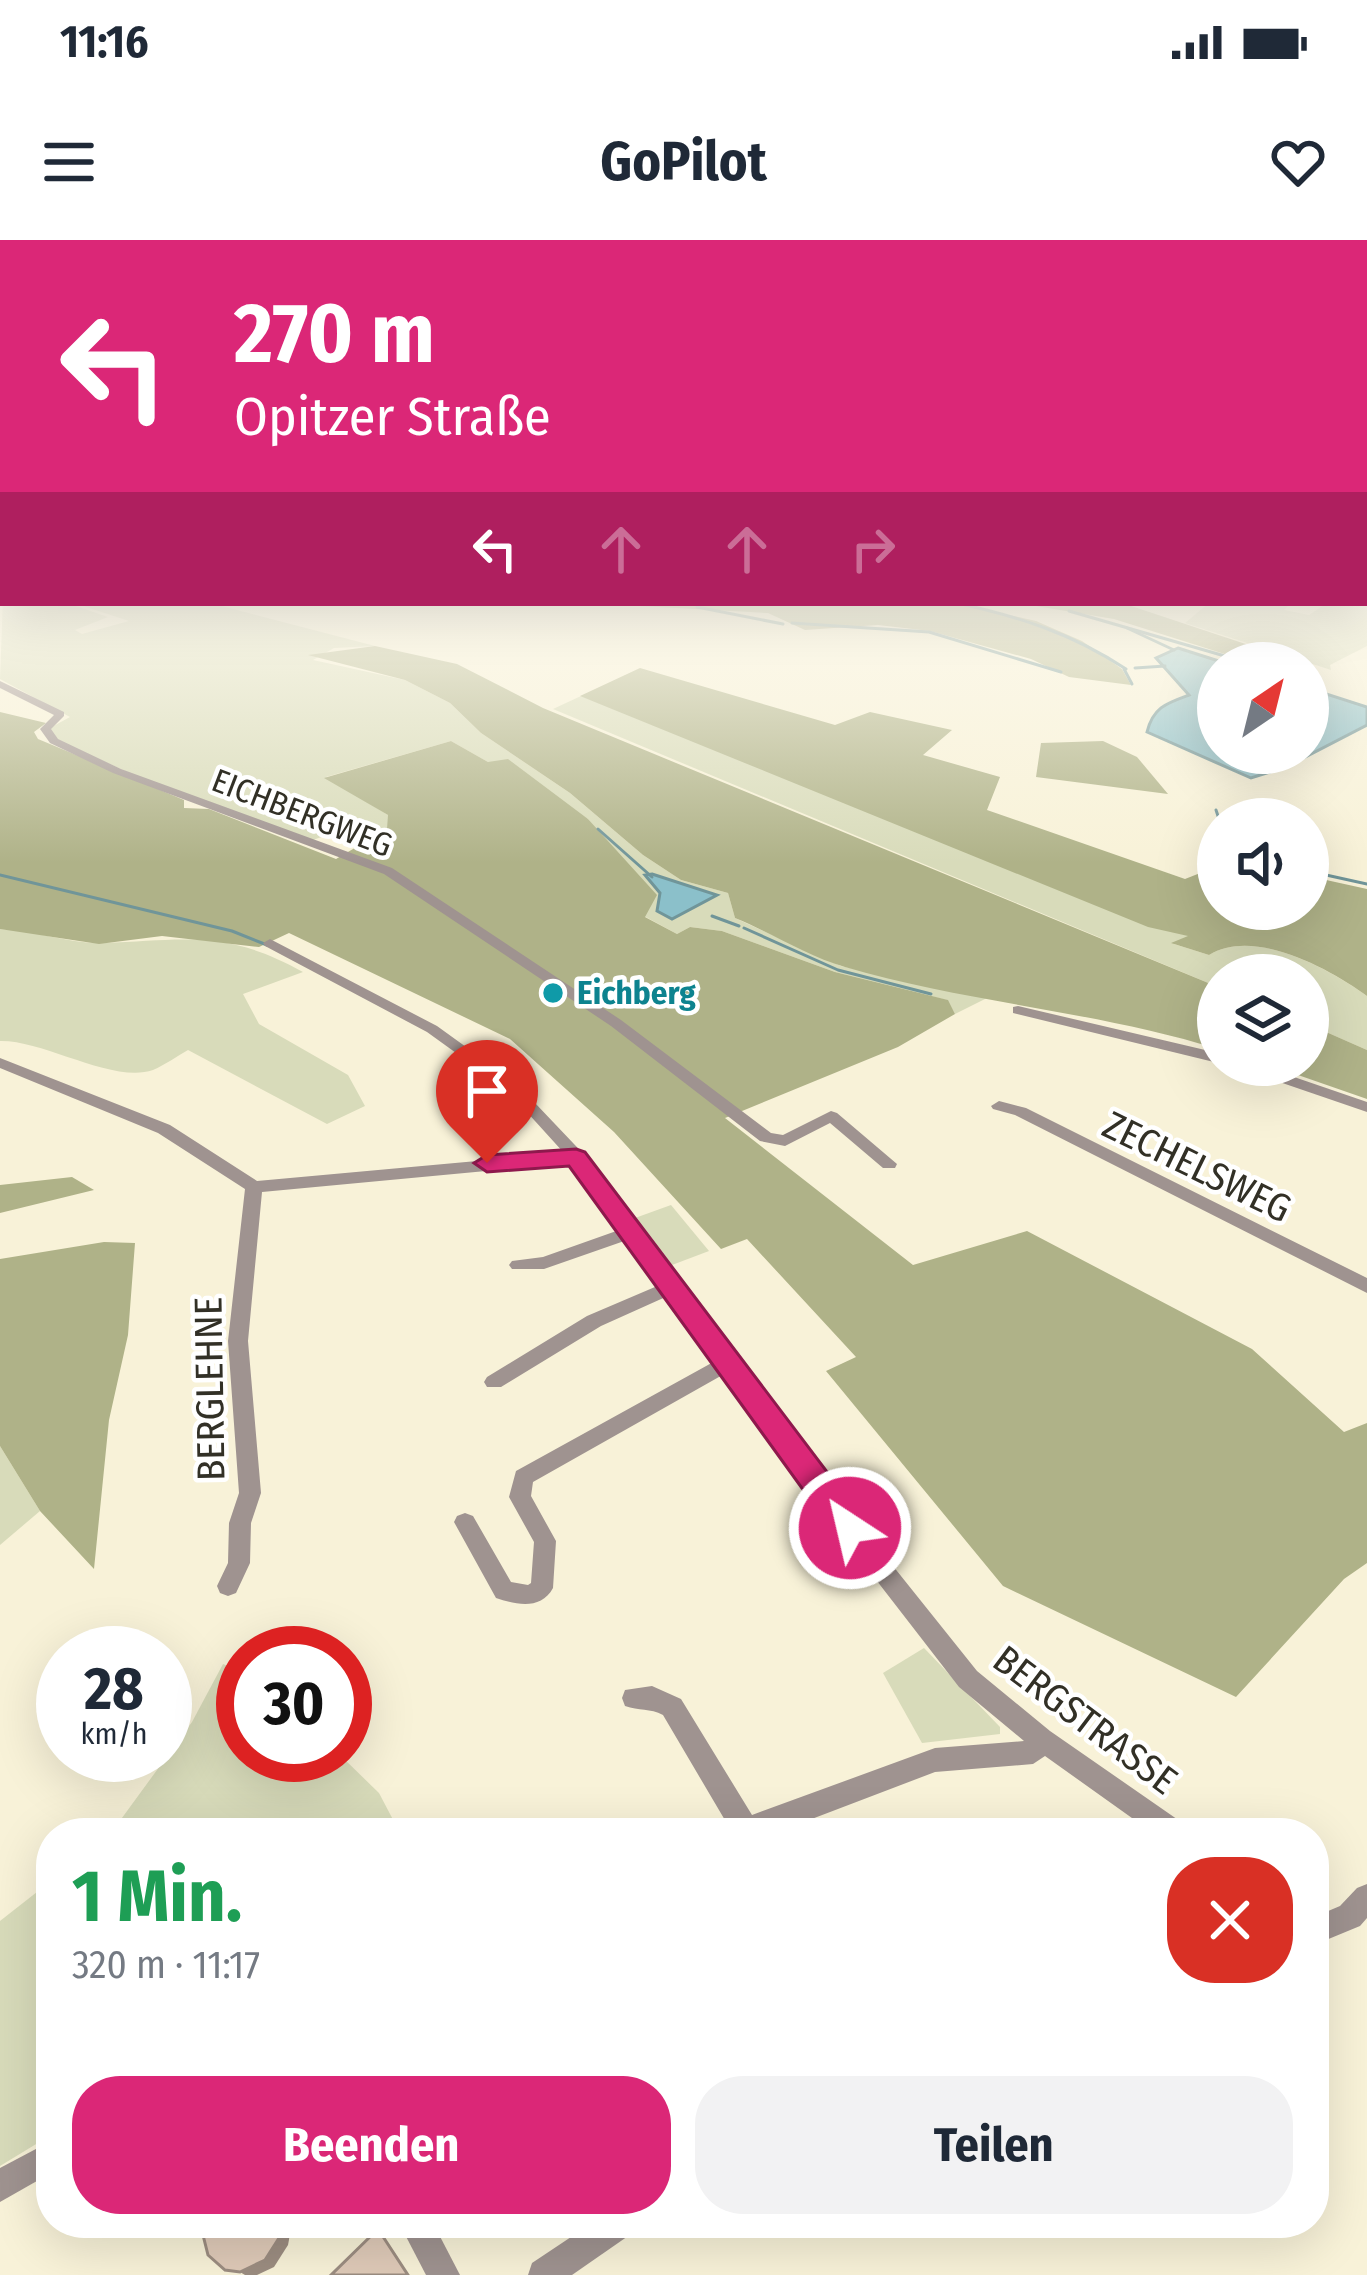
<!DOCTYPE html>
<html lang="de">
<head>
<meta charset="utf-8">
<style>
	body { margin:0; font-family:"Fira Sans Condensed",sans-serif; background:#f2f2f3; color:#1f2937; height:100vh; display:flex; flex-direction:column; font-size:45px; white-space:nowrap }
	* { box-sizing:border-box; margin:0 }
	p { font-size:39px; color:#747a83 }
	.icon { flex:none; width:66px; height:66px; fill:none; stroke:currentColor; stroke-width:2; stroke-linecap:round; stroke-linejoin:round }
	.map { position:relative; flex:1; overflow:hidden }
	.details { position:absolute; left:36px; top:1578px; width:1293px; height:420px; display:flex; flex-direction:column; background:#fff; border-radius:48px; box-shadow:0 12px 48px #0002 }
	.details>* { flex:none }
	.guide { position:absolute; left:0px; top:0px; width:1368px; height:366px; box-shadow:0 12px 48px #0002; background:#db2777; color:#fff; overflow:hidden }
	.needle { width:78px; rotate:35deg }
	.fabs { position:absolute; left:1197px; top:402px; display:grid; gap:24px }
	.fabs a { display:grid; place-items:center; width:132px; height:132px; border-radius:50%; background:#fff; box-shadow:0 12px 48px #0002; font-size:60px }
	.speed { position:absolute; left:36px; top:1386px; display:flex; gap:24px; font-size:60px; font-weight:700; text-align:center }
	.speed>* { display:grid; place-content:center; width:156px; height:156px; border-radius:50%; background:#fff; box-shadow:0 12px 48px #0002; line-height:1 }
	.speed small { font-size:30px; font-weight:400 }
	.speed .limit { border:18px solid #d22; background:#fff; color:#111 }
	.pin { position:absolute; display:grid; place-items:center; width:102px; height:102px; color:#fff; margin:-123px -51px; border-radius:50% 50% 50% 0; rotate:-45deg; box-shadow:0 0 12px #0007 }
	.pin .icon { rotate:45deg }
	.me { position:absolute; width:132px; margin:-66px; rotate:325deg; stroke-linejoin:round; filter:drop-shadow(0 0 9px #0008) }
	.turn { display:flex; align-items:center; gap:42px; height:252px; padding:0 36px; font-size:54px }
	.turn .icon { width:156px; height:156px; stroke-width:2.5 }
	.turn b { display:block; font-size:84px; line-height:102px }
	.lanes { display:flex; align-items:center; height:114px; padding:0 36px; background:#0003; justify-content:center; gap:60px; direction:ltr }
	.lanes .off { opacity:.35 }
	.round { display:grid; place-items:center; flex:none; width:126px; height:126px; border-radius:48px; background:#f2f2f3 }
	.head { display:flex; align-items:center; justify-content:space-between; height:204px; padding:0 36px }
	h1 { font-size:72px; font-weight:700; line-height:90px; color:#1e9e55 }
	.primary-button { display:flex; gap:24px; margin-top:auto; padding:24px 36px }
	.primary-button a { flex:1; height:138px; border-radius:48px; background:#db2777; color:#fff; font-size:48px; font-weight:700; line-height:138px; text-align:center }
	.primary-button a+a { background:#f2f2f3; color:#1f2937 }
	.status { display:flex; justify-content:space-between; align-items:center; height:84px; padding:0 60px; background:#fff; direction:ltr }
	.status svg { height:33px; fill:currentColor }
	header { display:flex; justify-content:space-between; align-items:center; height:156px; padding:0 36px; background:#fff; font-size:54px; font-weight:700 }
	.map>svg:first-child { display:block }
	.green { fill:#d8dbba }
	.forest { fill:#afb288 }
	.water { fill:#8bc0ca; stroke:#709599; stroke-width:3 }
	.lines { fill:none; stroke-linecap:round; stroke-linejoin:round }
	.stream-far1 { stroke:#709599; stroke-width:3 }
	.stream { stroke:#709599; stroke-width:4.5 }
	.minor { fill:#9f9390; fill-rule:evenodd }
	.shaded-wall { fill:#9c8d81 }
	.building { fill:#dfcab8; stroke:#9c8d81; stroke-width:3 }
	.route { fill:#db2777; stroke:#8e194d; stroke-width:3 }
	.culture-dot { fill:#0f9aa8; stroke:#fff; stroke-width:4.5 }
	.labels { text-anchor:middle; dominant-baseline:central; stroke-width:9; stroke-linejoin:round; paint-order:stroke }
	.far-street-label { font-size:33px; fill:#323026; stroke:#fff }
	.far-culture-label { font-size:33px; font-weight:bold; fill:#0d838f; stroke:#fff; text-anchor:start }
	.street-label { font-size:39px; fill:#323026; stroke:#fff }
</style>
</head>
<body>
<div class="status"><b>11:16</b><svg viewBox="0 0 49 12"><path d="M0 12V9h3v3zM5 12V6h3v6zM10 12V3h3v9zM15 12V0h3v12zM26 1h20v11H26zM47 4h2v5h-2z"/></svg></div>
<header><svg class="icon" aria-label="menu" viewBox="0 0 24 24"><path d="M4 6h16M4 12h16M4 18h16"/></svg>GoPilot<svg class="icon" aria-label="heart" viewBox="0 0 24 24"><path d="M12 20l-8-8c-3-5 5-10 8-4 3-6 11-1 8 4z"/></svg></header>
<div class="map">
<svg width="1367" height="2035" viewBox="0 0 1367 2035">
	<rect width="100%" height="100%" fill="#f8f2d8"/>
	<g class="green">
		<polygon points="1367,356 1367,406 1330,425 1331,430 1185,383 1209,363 1291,363 1284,370 1309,375 1327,363 1365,363"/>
		<polygon points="3,358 3,363 67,363 108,377 75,390 82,394 129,381 74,363 210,363 375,406 334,408 313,420 405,440 450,463 481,493 570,553 643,615 681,640 728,653 735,678 841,726 987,758 955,774 947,760 835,732 722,691 690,687 677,694 644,676 612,610 588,579 451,501 326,537 388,575 388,588 366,596 341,590 313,600 134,535 55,499 48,489 70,477 0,439"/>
		<path d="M581,456l609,240 -16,8 35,11c45,-28 120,14 158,41v54l-59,-26v-49h-90v12l-665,-278z"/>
		<path d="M0,689c34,1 69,15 103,14 82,-3 123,-14 200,29l-60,22 16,30 89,51 17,31 -38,18 -139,-74c-11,6 -23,15 -35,20 -40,14 -109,-30 -153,-29z"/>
		<polygon points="671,965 709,1011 672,1025 635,978"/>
		<polygon points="0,1206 40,1271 0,1305"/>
		<polygon points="924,1408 1000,1487 1000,1494 922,1503 883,1433"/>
		<polygon points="223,1424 243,1432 243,1515 340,1515 379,1553 400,1593 111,1593 192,1482"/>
		<polygon points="51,1641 51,1895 0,1926 0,1681"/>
	</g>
	<g class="forest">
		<polygon points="585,363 955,363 1036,381 1082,401 1122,429 1131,445 1069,437 1031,419 930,391 878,385 805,390 768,373"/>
		<polygon points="1018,363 1122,363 1303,423 1253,423 1114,379"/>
		<path d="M375,406l82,18 86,44 675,279v62c-122,-38 -250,-46 -373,-82 -38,-11 -73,-34 -110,-49l-7,-25 -47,-13 -38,-25 -73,-62 -89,-60 -31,-30 -45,-23 -97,-25z"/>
		<path d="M640,428l195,57 35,-13 82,18 -29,25 77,22 -13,33 198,69 33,-13v43h90v-33l59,13v107c-37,-27 -113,-69 -158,-41l-38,-12 17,-7 -40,-9 -568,-231z"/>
		<polygon points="0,472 46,483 34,492 38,499 184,560 184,568 209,569 336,619 387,589 388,575 324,538 451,501 488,522 508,519 588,579 657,655 645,677 677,694 690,687 722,691 835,732 948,760 955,774 898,807 725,878 913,1025 1027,991 1252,1109 1344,1192 1367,1183 1367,1323 1344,1339 1236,1457 1003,1346 826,1131 856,1117 747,999 721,1009 614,892 510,799 289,693 259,707 162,696 99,704 0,689"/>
		<polygon points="1103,501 1137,517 1168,554 1036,537 1041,503"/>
		<polygon points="1308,784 1367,810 1367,859 1269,825 1308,825"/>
		<polygon points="72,937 94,950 0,973 0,945"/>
		<polygon points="104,1002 135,1003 128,1095 109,1180 94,1329 40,1271 0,1206 0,1019"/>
	</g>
	<g class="water">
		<path d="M1178,408l47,15h-7v90h90v-65l59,19v18l-81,42 -35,11 -104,-46c6,-25 20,-29 42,-37l-33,-37z"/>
		<polygon points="652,634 717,655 672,679 657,671 660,653 645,635"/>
	</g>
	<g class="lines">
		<g class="stream-far1">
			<path d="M957,363c63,14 114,30 169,66"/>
			<polyline points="697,367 783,384"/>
			<polyline points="1069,371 1249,423"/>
			<polyline points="792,383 929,392 1061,432"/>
			<polyline points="1127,388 1174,410"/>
			<polyline points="1135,428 1165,426"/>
			<polyline points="1124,429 1132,444"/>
			<polyline points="1216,570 1219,579"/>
			<polyline points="598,589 652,637"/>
			<polyline points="1308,631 1367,644"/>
			<polyline points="0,635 232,691 267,705"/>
			<polyline points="712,676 739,686"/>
			<polyline points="744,688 838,730 931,754"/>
		</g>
		<g class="stream">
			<polyline points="524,916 545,914"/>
			<polyline points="483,920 520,917"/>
		</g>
		<g class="minor">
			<rect x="1365" y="351" width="2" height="6"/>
			<polygon points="3,353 3,360 0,361 0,354"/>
			<polygon points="0,441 64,472 64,476 51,489 58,499 121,529 392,628 621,780 771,893 783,895 831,871 837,873 897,924 895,928 883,928 830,883 785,906 760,901 611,786 384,634 113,533 50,503 40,489 54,475 0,448"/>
			<path d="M270,699l167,87 79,57 77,81 276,372 108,135 73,60 134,93 4,9h-35l-108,-77 -12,8 -98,8 -160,61h-48l2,-6 -66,-112c-13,-7 -24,-4 -38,-9l-3,-8 3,-8 27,-4 29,13 71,116 183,-67 89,-7 -65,-54 -106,-137 -127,-177 -193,109 -2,14 25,45 -3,47c-12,22 -36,17 -57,10l-42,-76 3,-6 8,-3 8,3 38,66 17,3 3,-2 3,-41 -25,-45 7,-26 201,-111 -47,-65 -69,31 -100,61h-14l-3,-5 3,-5 100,-61 75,-32 -32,-45 -86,30h-32l-3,-4 3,-4 31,-4 79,-28 -49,-66 -311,29 -14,149 13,152 -10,30 -1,40 -14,30 -8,3 -8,-3 -3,-7 11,-23 1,-40 10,-30 -11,-152 17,-152 -87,-56 -158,-65v-10l170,67 87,56 307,-28 -58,-64 -79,-57 -162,-86 -2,-3z"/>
			<polygon points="1018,766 1218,813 1218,823 1013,773 1013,767"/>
			<polygon points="1236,825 1259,825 1367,862 1367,872 1239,828"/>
			<polygon points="999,861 1026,868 1367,1038 1367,1053 1015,875 993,869 991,866"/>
			<polygon points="1367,1644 1367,1678 1360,1686 1314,1705 1314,1677 1340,1666 1357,1648"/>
			<polygon points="51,1901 51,1933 0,1962 0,1928"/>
			<polygon points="399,1983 433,1983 460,2035 426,2035"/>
			<polygon points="592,1983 636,1983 631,1994 572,2035 528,2035 532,2023"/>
		</g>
	</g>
	<polygon class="shaded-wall" points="282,1983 292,1983 288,2005 274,2027 257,2035 245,2035 240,2032"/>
	<g class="building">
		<polygon points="205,1983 282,1983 279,1998 265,2020 240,2032 225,2030 208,2015 203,1995"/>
		<polygon points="378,1989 408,2035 331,2035"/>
	</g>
	<linearGradient id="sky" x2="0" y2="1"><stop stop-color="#83b9dc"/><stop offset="0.54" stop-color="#fcf9ed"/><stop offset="1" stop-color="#fcf9ed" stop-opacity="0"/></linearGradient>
	<rect width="1367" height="623" fill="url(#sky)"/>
	<polygon class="route" points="576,909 585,912 862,1278 867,1288 862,1298 838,1298 569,926 487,932 474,923 487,915"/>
	<circle class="culture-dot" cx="553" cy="753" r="12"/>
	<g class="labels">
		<g class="far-street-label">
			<text transform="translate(302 573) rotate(21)">EICHBERGWEG</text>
		</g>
		<g class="far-culture-label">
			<text x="577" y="753">Eichberg</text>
		</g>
		<g class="street-label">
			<text transform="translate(1197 927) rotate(26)">ZECHELSWEG</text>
			<text transform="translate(210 1149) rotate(-91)">BERGLEHNE</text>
			<text transform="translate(1085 1480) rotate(37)">BERGSTRASSE</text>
		</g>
	</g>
</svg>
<div class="fabs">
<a><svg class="needle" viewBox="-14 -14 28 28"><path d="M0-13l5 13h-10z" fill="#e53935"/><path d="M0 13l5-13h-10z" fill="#747a83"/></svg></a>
<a><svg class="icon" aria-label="sound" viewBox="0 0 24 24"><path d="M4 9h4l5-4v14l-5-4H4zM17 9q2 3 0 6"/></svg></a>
<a><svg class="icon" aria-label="layers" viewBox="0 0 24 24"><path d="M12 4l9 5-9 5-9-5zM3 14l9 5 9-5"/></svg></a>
</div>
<div class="speed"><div>28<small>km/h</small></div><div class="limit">30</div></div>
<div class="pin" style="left:487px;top:923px;background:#d93025"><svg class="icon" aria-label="arrive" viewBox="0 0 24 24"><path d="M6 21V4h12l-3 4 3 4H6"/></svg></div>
<svg class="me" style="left:850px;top:1288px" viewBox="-20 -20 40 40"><circle r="17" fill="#db2777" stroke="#fff" stroke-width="3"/><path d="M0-11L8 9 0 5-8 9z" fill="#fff"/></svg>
<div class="guide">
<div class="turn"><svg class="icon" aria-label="left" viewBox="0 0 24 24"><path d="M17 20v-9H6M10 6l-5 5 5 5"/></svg><div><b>270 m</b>Opitzer Straße</div></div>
<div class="lanes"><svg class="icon" aria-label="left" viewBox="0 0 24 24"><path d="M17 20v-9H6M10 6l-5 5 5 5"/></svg><svg class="icon off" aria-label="ahead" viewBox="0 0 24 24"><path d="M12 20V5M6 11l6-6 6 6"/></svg><svg class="icon off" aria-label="ahead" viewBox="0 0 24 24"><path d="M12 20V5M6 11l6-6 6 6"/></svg><svg class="icon off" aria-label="right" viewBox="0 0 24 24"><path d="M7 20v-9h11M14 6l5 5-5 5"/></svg></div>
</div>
<section class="details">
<div class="head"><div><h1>1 Min.</h1><p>320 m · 11:17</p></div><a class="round" style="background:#d93025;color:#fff"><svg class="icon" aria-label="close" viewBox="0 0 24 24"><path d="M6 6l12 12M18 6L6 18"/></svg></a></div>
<div class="primary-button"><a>Beenden</a><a>Teilen</a></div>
</section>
</div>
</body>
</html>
